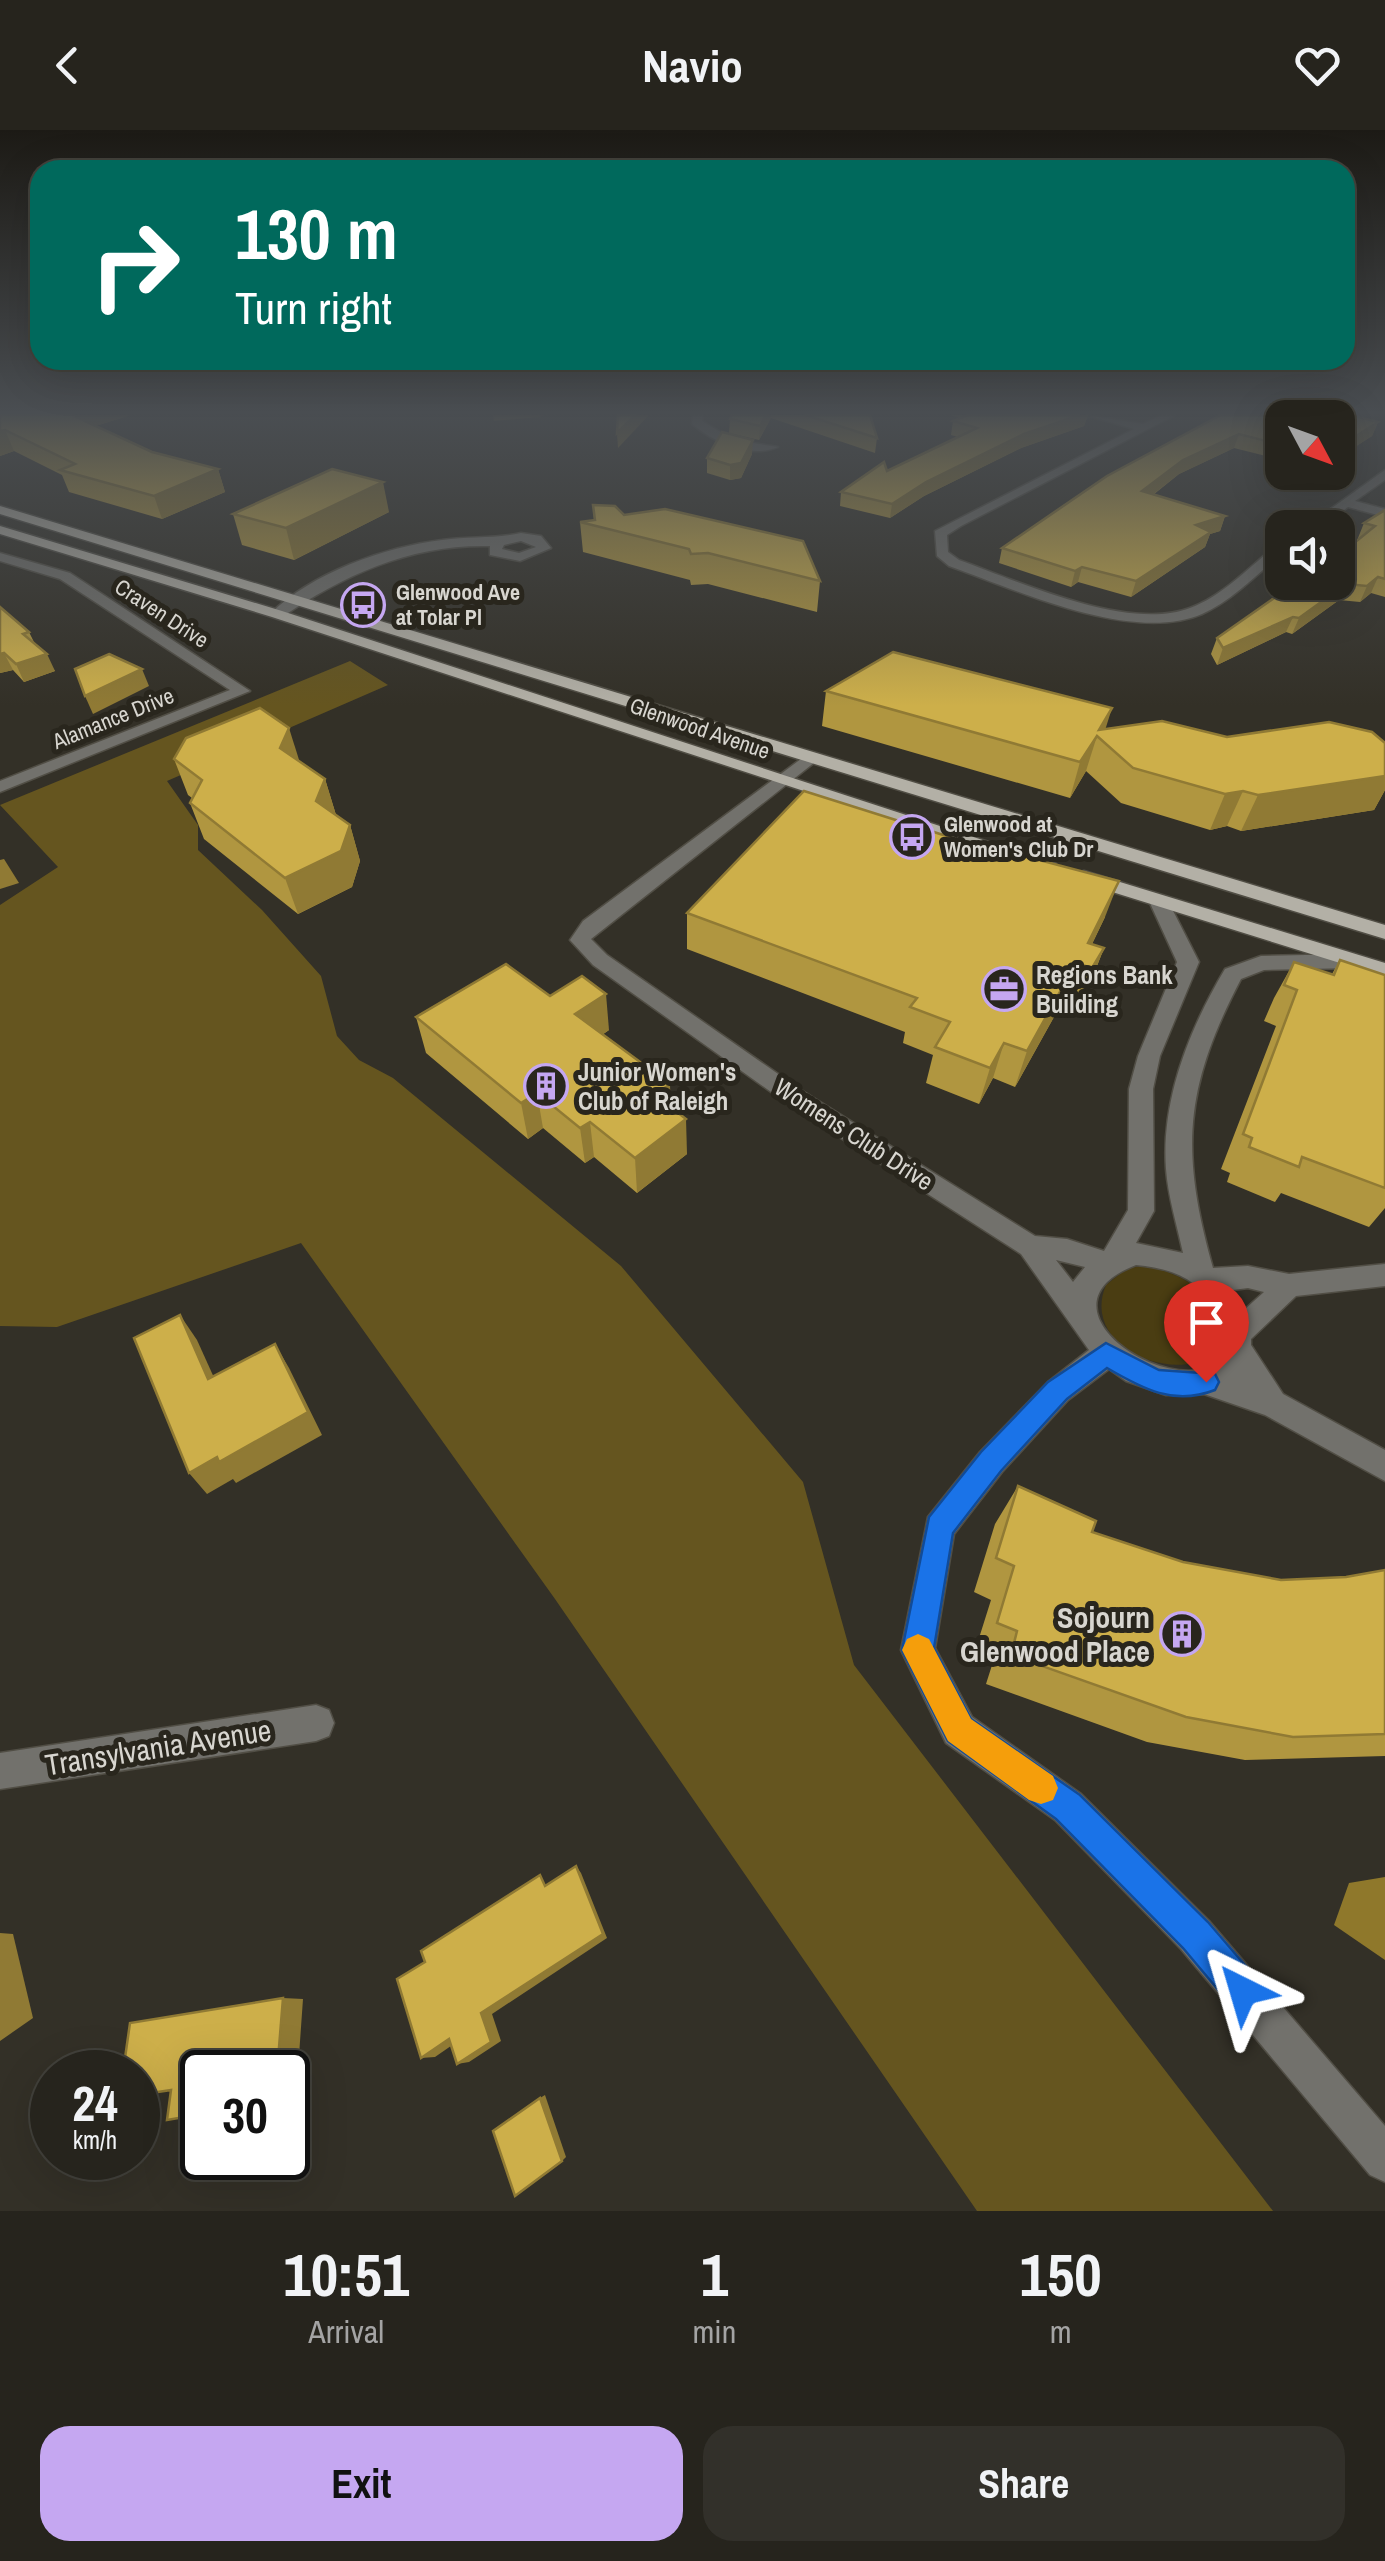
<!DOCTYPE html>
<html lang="en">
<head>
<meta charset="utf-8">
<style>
	body { margin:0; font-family:"Archivo Narrow",sans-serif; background:#32302a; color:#f1f3f6; height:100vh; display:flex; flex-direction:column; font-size:38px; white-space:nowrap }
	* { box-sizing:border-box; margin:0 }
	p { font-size:32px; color:#a4a4a4 }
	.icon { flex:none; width:55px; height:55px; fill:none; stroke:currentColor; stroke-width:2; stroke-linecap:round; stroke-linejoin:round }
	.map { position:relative; height:2081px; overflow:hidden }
	.panel { display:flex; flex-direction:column; background:#26241d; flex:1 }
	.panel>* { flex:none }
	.banner { position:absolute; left:30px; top:30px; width:1325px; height:210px; border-radius:30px; box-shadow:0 10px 40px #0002,0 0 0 2px #42413b; background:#00695c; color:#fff; overflow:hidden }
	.needle { width:65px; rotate:131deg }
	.controls { position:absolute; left:1265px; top:270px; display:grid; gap:20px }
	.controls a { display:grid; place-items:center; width:90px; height:90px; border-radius:20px; background:#26241d; box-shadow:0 10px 40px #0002,0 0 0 2px #42413b; font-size:50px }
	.speed { position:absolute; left:30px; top:1920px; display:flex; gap:20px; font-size:50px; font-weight:700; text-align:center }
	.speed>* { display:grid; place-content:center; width:130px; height:130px; border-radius:50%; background:#26241d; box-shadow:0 10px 40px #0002,0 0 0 2px #42413b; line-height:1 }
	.speed small { font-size:25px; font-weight:400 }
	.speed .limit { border:5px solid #111; border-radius:15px; background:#fff; color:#111 }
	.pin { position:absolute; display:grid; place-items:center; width:85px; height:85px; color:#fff; margin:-102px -42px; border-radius:50% 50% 50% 0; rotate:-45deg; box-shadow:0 0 10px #0007 }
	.pin .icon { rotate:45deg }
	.me { position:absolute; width:110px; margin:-55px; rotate:320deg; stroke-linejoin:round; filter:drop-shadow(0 0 8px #0008) }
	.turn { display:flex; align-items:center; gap:35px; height:210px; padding:0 40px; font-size:45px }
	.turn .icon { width:130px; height:130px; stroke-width:2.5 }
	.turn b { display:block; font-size:70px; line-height:85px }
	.eta { display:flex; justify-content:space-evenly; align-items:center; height:170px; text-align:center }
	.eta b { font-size:60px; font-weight:700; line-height:70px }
	.button { display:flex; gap:20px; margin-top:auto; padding:20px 40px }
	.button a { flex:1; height:115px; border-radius:30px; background:#c5a7f1; color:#111; font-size:40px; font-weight:700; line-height:115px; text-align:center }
	.button a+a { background:#32302a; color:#f1f3f6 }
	header { display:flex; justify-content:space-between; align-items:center; height:130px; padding:0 40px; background:#26241d; font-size:45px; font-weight:700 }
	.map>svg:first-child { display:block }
	.green { fill:#4a3d12 }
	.forest { fill:#65551f }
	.water { fill:#8f782b }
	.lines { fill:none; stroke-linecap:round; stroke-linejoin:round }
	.minor-casing { stroke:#514e45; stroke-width:3 }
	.major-casing { stroke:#514e45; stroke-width:3 }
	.minor { fill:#72716c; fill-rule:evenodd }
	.major { fill:#b3b0a6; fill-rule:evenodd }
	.wall { fill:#b09640 }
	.shaded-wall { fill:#907a34 }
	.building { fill:#cdaf4a; stroke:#907a34; stroke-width:2.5 }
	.route { fill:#1a73e8; stroke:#114b97; stroke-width:2.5 }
	.slow { fill:#f59e0b }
	.labels { text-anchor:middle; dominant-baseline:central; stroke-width:10; stroke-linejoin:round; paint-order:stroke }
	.far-poi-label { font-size:22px; font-weight:bold; fill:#d8d6d0; stroke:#29261d; text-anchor:start }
	.far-street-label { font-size:22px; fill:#d8d6d0; stroke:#29261d }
	.poi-label { font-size:25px; font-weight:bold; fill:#d8d6d0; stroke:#29261d; text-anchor:start }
	.street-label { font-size:25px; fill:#d8d6d0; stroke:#29261d }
	.near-poi-label { font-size:30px; font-weight:bold; fill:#d8d6d0; stroke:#29261d; text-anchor:end }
	.near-street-label { font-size:30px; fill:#d8d6d0; stroke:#29261d }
</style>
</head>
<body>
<header><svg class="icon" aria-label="back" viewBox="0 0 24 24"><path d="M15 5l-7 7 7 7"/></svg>Navio<svg class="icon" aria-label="heart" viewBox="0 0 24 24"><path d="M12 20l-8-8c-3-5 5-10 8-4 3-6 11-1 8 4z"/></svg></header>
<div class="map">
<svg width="1385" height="2081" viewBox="0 0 1385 2081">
	<rect width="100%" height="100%" fill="#333027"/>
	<path class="green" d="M1140,1136c43,3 107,43 70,91 -45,25 -129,-13 -104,-72l20,-16z"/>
	<polygon class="forest" points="350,531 388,555 167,651 198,695 198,720 262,780 321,846 337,906 359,930 393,948 621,1136 803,1352 854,1535 1273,2081 977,2081 555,1469 301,1113 57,1197 0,1196 0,775 58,737 0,675"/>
	<polygon class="water" points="1385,1747 1385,1830 1334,1795 1349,1753"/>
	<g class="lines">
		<g class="minor-casing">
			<g id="minor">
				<path d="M693,285h10l-1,6 32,19 44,7c-27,12 -65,-5 -86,-23z"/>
				<path d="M1086,285l57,9 19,-9h13l-214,111 -14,9 1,17 11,8c59,21 169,72 231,48 33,-12 60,-42 87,-63l5,-1v10c-25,20 -50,47 -80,60 -70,30 -185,-24 -253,-48l-12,-10 -2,-25 199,-102z"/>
				<polygon points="1385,340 1385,350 1355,371 1385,379 1385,387 1348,377 1319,398 1304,398"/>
				<path d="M521,403l20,3 10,12 -31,13 -30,-6v-9c-78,-2 -145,28 -208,71l-12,-3c42,-41 114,-67 172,-74 27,-4 53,-1 79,-7zM521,411l15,6 -17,6 -17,-4 2,-4z"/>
				<polygon points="0,423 70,443 250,561 0,662 0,651 230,560 60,449 0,431"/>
				<path d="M809,623l9,5 -3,4 -224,177 16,16 197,137 231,144 32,3 37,12 24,-41 1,-121 9,-33 39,-94 -28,-61 3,-4h14l33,65 -39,94 -7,33 1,122 -18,32 47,10c-6,-28 -15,-56 -17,-84 -5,-70 24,-141 59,-200l36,-13 93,-2 11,7 -11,7 -90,2 -23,9c-57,109 -61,172 -28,289l35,-2 41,8 96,-10v22l-89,10 -45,43v6l32,49 102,56v31l-120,-66 -61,-21 -38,1 -40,-14 -17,-12 -41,31 -66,72 -48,62 -19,114 37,69 109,77 128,127 176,205v56l-15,-7 -189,-226 -126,-129 -109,-77 -45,-93 27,-133 52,-65 68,-70 41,-32 -68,-96 -233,-150 -195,-139 -23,-25 13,-19zM1056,1130l29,7 -12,15zM1136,1135c21,2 41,6 58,19 21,17 52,79 4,86 -61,8 -156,-69 -62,-105zM1248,1158l16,4 -20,18 -11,-20z"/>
				<polygon points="316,1575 329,1580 334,1593 329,1606 316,1611 0,1659 0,1623"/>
			</g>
		</g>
		<g class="major-casing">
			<g id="major">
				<polygon points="0,376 1385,795 1385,809 0,384"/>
				<polygon points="0,396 282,481 1056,734 1053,738 1039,738 272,487 0,404"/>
				<polygon points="1084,741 1385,833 1385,847 1077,751 1077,743"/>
			</g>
		</g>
		<use href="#minor" class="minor"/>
		<use href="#major" class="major"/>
	</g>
	<g class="wall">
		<polygon points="0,285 131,285 95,296 152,322 218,339 225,362 162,389 69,362 62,345 14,321 0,326"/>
		<polygon points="732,285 870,285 877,308 875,323 771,288 759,310 729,303 730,289"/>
		<polygon points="950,285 1088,285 1084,296 1021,318 924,366 890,388 840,376 841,362 958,307 951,305 953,291 961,288"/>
		<polygon points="1221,285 1350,285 1378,292 1372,306 1345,323 1349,331 1343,345 1332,342 1338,342 1338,288 1282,288 1282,330 1234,318 1179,344 1153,365 1225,386 1220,401 1210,404 1205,417 1131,467 1078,452 1071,457 999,433 1002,418 1107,346"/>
		<polygon points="752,324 741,348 730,350 707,343 707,328"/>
		<polygon points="593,375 820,451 817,482 708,454 691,455 690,450 583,422 580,392 594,390"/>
		<polygon points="1385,380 1385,467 1371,463 1360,472 1339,470 1292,504 1286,502 1217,535 1211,524 1217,508 1293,461 1359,408 1358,408 1364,393"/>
		<polygon points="389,382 294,430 242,415 233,384"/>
		<polygon points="0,477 29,502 35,514 55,541 24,552 13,540 0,543"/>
		<polygon points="826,561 1106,599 1227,607 1385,613 1385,660 1374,680 1241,701 1227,696 1210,700 1121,673 1086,641 1070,668 822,596"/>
		<polygon points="174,629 300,632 325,649 336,685 350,695 360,731 352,757 298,784 204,709 190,673 192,668 188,665"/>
		<polygon points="687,783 1105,787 1092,814 1104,818 1090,854 1079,875 1064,869 1015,957 993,948 979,974 926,953 933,925 903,913 905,902 687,819"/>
		<polygon points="1340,830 1385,845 1385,1078 1369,1097 1281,1063 1275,1072 1227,1052 1230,1043 1221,1039 1276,896 1264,891 1274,868 1294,832 1332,844"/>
		<polygon points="550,866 609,900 602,905 670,977 687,1024 637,1063 594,1027 585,1033 543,998 528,1009 426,923 416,887"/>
		<polygon points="1018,1356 1092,1402 1183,1432 1281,1450 1346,1447 1385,1440 1385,1626 1245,1630 1147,1612 986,1554 993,1532 974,1524 991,1470 974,1462 995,1394"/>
	</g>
	<g class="shaded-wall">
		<polygon points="66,285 131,285 73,303"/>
		<polygon points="493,285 544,285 540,287 494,291"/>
		<polygon points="635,285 649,285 618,318 617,303"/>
		<polygon points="766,285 771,285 771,288 759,310 760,296"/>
		<polygon points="1080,285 1088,285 1084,296 1021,318 924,366 890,388 892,374 926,352 1024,304"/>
		<polygon points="1378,292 1372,306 1338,328 1342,315"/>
		<polygon points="5,300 14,321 0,326 0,301"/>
		<polygon points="1239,304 1234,318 1179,344 1138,376 1142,361 1183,330"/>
		<polygon points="753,310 752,324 741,348 730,350 730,335"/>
		<polygon points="218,339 225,362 162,389 154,366"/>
		<polygon points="383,352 389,382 294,430 286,398"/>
		<polygon points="1225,386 1220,401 1210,404 1205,417 1131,467 1136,451 1196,395"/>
		<polygon points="1082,437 1078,452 1071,457 1075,441"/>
		<polygon points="1378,447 1371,463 1360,472 1367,456"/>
		<polygon points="1346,454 1339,470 1292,504 1299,488"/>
		<polygon points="1293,487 1286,502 1217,535 1223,518"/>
		<polygon points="4,523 13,540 0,543 0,524"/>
		<polygon points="47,524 55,541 24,552 16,534"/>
		<polygon points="142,539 149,556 93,584 85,566"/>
		<polygon points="1112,578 1102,610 1099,600"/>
		<polygon points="289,598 300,633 280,618"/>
		<polygon points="1097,606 1086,641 1070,668 1080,632"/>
		<polygon points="1385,646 1385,660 1374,680 1241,701 1258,665"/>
		<polygon points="325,649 336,685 316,671"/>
		<polygon points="1243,661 1227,696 1210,700 1225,664"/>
		<polygon points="350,695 360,731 352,757 298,784 285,748"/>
		<polygon points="4,729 19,753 0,759 0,730"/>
		<polygon points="1119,751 1105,787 1082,835 1088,813"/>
		<polygon points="1104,818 1090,854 1079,875 1092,838"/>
		<polygon points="1076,833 1064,869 1015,957 1027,921"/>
		<polygon points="606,864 609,900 579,920 575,884"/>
		<polygon points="1004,913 993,948 979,974 990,938"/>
		<polygon points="670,954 671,990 655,965"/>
		<polygon points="537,963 543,998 528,1009 521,973"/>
		<polygon points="686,989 687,1024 637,1063 635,1028"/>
		<polygon points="590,992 594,1027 585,1033 580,998"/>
		<polygon points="180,1185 197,1210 225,1272 208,1249"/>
		<polygon points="275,1214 289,1238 322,1305 236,1353 233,1349 207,1364 189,1343 217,1327"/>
		<polygon points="576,1736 581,1743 607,1808 492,1884 501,1911 469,1932 457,1934 481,1883"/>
		<polygon points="0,1803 13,1804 33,1888 0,1911"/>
		<polygon points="283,1868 303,1869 296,1968 288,1969 288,1942 277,1942"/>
		<polygon points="449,1909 461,1909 435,1927 421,1928"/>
		<polygon points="545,1965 566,2027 562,2031 540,1968"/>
	</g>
	<g class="building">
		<polygon points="0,285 72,285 152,322 218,339 154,366 60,340 75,334 5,300 0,301"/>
		<polygon points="618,285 635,285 617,303"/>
		<polygon points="732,285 766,285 760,296 730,289"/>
		<polygon points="805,285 870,285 877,308"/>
		<polygon points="968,285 1080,285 1024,304 926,352 892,374 841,362 884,332 887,341 977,298 953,291"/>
		<polygon points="1221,285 1350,285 1378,292 1342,315 1349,331 1338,328 1338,288 1282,288 1282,315 1239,304 1183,330 1142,361 1225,386 1196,395 1211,402 1136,451 1082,437 1075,441 1002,418 1107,346"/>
		<polygon points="722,302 753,310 741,333 730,335 707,328"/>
		<polygon points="332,339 383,352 286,398 233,384"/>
		<polygon points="593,375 615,376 624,385 665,379 803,411 820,451 708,423 691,424 689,419 580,392 595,390"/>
		<polygon points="1385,380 1385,449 1378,447 1367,456 1346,454 1299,488 1293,487 1223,518 1217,508 1287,459 1293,461 1303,452 1338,452 1338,426 1375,396 1364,393"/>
		<polygon points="0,477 29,502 23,504 47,524 16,534 4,523 0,524"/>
		<polygon points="893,522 1112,578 1099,600 1162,591 1227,607 1329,592 1372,602 1385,613 1385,646 1258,665 1243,661 1225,664 1133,638 1097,606 1080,632 826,561"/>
		<polygon points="109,524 142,539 85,566 75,539"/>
		<polygon points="260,578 289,598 280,618 325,649 316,671 350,695 341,721 285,748 190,673 202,650 174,629 186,608"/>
		<polygon points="804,661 1013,727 1016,724 1119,751 1088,813 1104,818 1092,838 1076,833 1027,921 1004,913 990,938 935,917 950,892 910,877 917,868 687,783"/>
		<polygon points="1340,830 1385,845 1385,1058 1302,1027 1299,1037 1249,1017 1252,1008 1243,1004 1297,860 1284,855 1294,832 1334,845"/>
		<polygon points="506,834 550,866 582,846 606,864 575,884 670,954 655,965 686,989 635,1028 590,992 580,998 537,963 521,973 416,887"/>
		<polygon points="180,1185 208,1249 275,1214 308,1282 219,1332 217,1327 189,1343 134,1208"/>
		<polygon points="1018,1356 1096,1391 1092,1402 1183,1432 1281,1450 1346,1447 1385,1440 1385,1604 1293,1607 1186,1587 1011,1525 1017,1501 997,1493 1014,1436 996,1428"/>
		<polygon points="576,1736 603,1804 481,1883 491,1912 457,1934 449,1909 421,1928 397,1849 425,1832 421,1821 540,1745 545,1756"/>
		<polygon points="283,1868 277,1942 202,1942 202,1984 167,1990 171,1960 138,1965 138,1942 123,1942 130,1893"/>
		<polygon points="540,1968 562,2031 515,2066 493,2001"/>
	</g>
	<linearGradient id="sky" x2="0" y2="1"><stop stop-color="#1c1a15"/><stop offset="0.49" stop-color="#4a4e52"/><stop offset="1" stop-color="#4a4e52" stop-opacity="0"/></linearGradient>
	<rect width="1385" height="576" fill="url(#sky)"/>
	<path class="route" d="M1106,1213l53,27 56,4 4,8 -4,8c-41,16 -72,-1 -108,-22l-40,31 -66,72 -48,62 -19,115 37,71 109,76 128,127 48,56 5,13 -5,13 -13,6 -13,-6 -47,-56 -127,-129 -108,-78 -46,-91 27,-133 52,-65 67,-70z"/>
	<polygon class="slow" points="918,1504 929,1509 971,1589 1053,1646 1058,1658 1053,1670 1041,1674 1029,1670 948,1611 902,1520 907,1509"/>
	<defs>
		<g id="bus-ring" transform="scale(2.25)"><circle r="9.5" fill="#29261d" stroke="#c5a7f1" stroke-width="1.5"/><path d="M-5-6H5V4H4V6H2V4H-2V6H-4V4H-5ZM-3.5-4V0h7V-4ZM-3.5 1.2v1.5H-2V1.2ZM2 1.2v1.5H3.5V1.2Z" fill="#c5a7f1"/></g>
		<g id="office-ring" transform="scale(2.25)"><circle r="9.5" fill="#29261d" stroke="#c5a7f1" stroke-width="1.5"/><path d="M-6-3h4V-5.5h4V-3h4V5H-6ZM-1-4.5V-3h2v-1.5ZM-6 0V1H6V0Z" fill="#c5a7f1"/></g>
		<g id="building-ring" transform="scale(2.25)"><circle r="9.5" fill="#29261d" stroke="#c5a7f1" stroke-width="1.5"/><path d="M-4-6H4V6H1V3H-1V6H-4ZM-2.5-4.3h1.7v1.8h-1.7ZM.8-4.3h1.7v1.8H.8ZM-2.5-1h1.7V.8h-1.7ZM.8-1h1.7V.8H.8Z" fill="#c5a7f1"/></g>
	</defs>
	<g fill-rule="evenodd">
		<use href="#bus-ring" x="363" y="475"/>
		<use href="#bus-ring" x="912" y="707"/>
		<use href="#office-ring" x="1004" y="859"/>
		<use href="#building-ring" x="546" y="956"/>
		<use href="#building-ring" x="1182" y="1504"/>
	</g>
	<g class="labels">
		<g class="far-poi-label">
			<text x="396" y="462">Glenwood Ave<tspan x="396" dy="25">at Tolar Pl</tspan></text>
			<text x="944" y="694">Glenwood at<tspan x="944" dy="25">Women's Club Dr</tspan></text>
		</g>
		<g class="far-street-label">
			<text transform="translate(162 483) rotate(33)">Craven Drive</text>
			<text transform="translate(113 588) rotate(-22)">Alamance Drive</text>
			<text transform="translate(700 598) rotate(19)">Glenwood Avenue</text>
		</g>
		<g class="poi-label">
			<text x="1036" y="845">Regions Bank<tspan x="1036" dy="29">Building</tspan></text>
			<text x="578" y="942">Junior Women's<tspan x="578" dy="29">Club of Raleigh</tspan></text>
		</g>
		<g class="street-label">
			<text transform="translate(854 1004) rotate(33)">Womens Club Drive</text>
		</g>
		<g class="near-poi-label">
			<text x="1150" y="1487">Sojourn<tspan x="1150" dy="34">Glenwood Place</tspan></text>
		</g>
		<g class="near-street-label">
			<text transform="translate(158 1617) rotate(-9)">Transylvania Avenue</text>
		</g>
	</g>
</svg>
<div class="controls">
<a><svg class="needle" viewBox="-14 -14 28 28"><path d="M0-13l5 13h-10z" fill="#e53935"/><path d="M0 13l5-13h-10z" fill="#a4a4a4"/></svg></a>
<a><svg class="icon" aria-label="sound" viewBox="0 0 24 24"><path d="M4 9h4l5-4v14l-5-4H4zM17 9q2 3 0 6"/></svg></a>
</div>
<div class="speed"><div>24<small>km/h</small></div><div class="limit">30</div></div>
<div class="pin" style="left:1206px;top:1252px;background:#d93025"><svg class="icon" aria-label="arrive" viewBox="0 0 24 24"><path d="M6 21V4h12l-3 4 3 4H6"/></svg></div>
<svg class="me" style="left:1243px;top:1861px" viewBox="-20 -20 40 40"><path d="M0-17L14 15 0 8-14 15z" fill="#1a73e8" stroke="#fff" stroke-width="4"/></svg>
<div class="banner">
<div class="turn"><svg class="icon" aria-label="right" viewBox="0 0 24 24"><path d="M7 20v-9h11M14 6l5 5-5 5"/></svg><div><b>130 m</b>Turn right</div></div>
</div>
</div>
<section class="panel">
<div class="eta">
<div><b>10:51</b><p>Arrival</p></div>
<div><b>1</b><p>min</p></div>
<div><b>150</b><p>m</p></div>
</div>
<div class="button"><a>Exit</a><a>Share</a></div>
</section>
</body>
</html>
